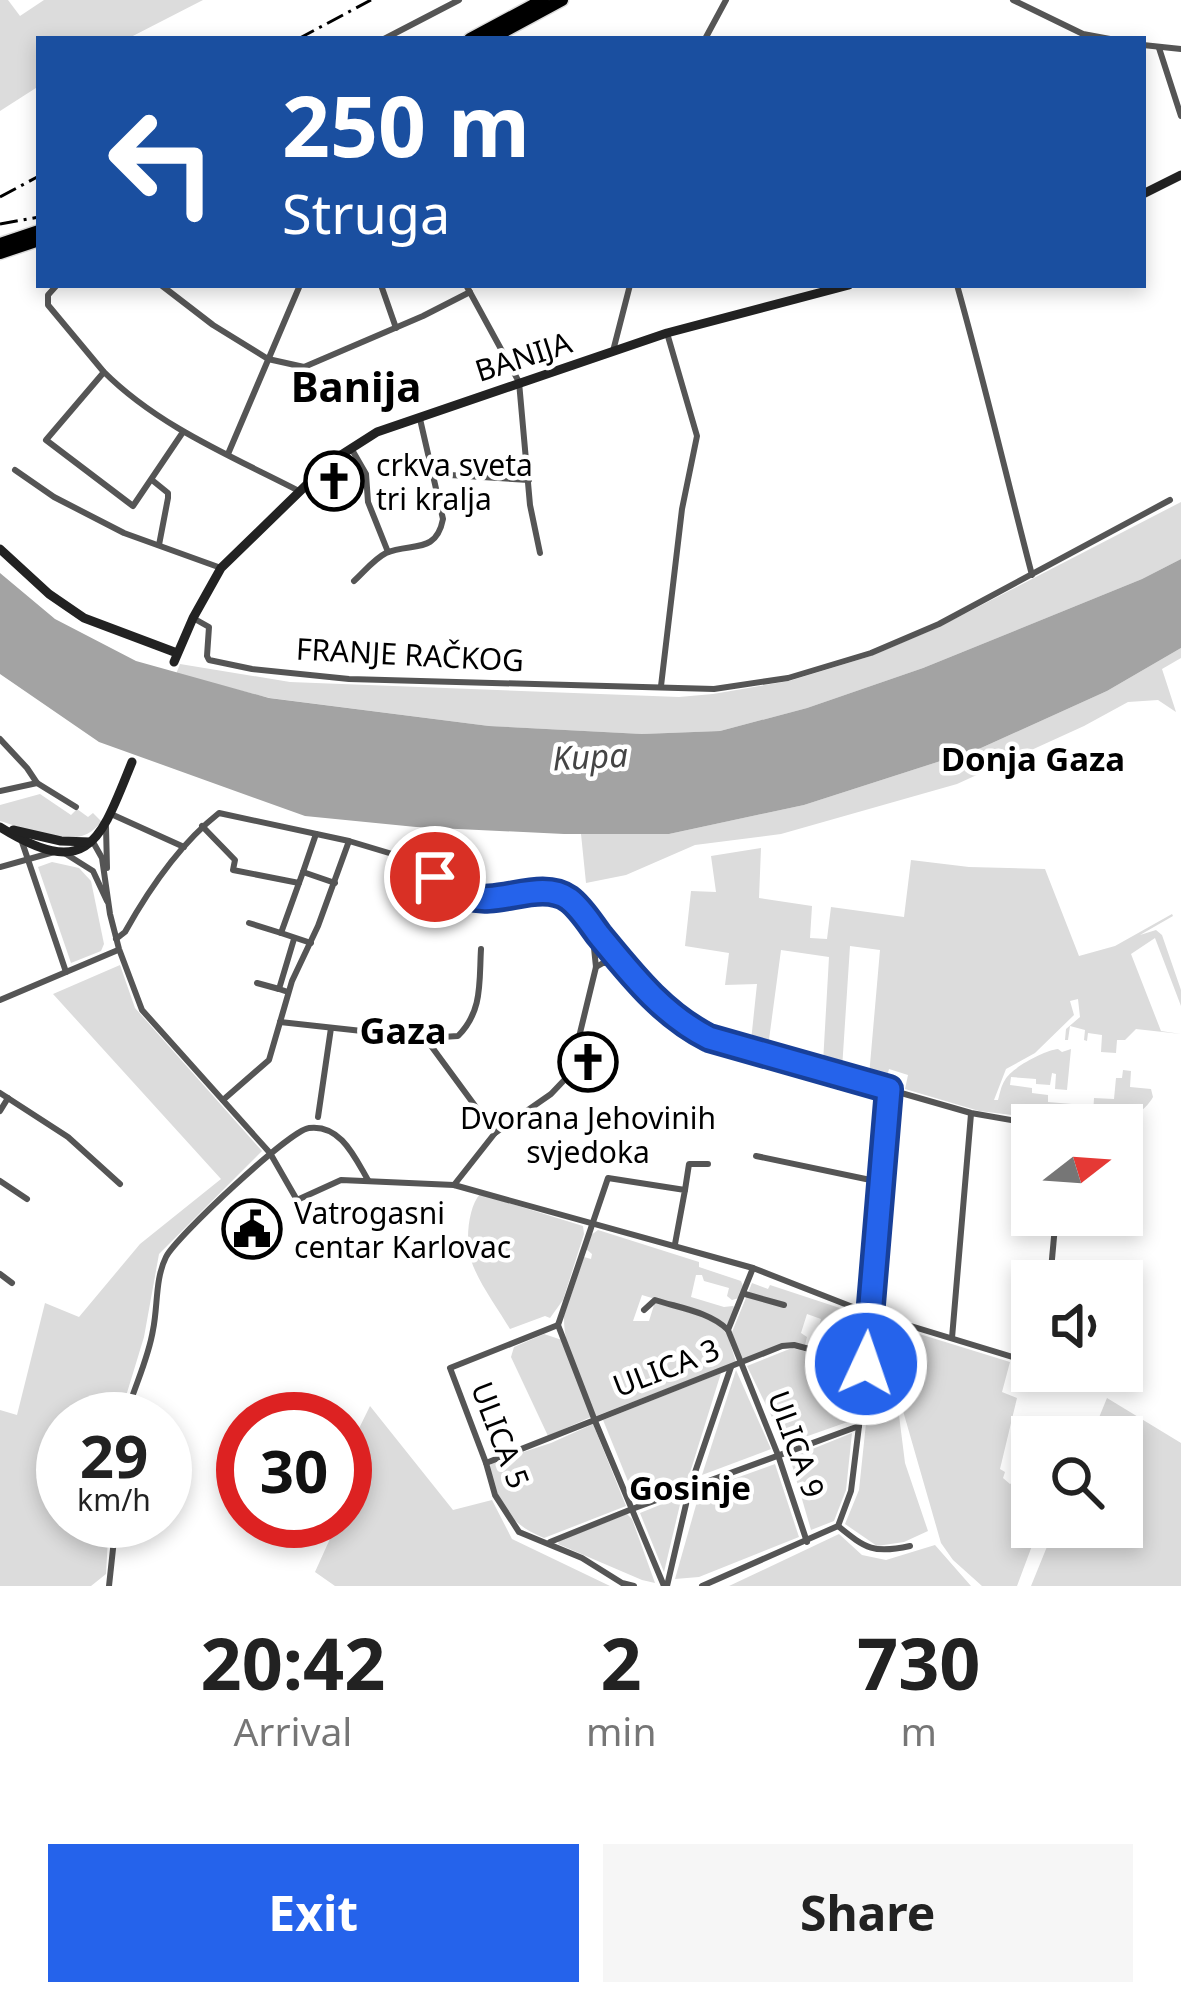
<!DOCTYPE html>
<html lang="en">
<head>
<meta charset="utf-8">
<style>
	body { margin:0; font-family:"Noto Sans",sans-serif; background:#f6f6f6; color:#222; height:100vh; display:flex; flex-direction:column; font-size:45px; white-space:nowrap }
	* { box-sizing:border-box; margin:0 }
	p { font-size:39px; color:#767676 }
	.icon { flex:none; width:66px; height:66px; fill:none; stroke:currentColor; stroke-width:2; stroke-linecap:round; stroke-linejoin:round }
	.map { position:relative; height:1586px; overflow:hidden }
	.panel { display:flex; flex-direction:column; background:#fff; flex:1 }
	.panel>* { flex:none }
	.guide { position:absolute; left:36px; top:36px; width:1110px; height:252px; border-radius:0px; box-shadow:0 6px 18px #0003; background:#1a4fa0; color:#fff; overflow:hidden }
	.needle { width:78px; rotate:73deg }
	.buttons { position:absolute; left:1011px; top:1104px; display:grid; gap:24px }
	.buttons a { display:grid; place-items:center; width:132px; height:132px; border-radius:0px; background:#fff; box-shadow:0 6px 18px #0003; font-size:60px }
	.speed { position:absolute; left:36px; top:1392px; display:flex; gap:24px; font-size:60px; font-weight:700; text-align:center }
	.speed>* { display:grid; place-content:center; width:156px; height:156px; border-radius:50%; background:#fff; box-shadow:0 6px 18px #0003; line-height:1 }
	.speed small { font-size:30px; font-weight:400 }
	.speed .limit { border:18px solid #d22; background:#fff; color:#111 }
	.pin { position:absolute; display:grid; place-items:center; width:102px; height:102px; color:#fff; margin:-51px; border:6px solid #fff; border-radius:50%; box-shadow:0 3px 12px #0007 }
	.me { position:absolute; width:132px; margin:-66px; rotate:3deg; stroke-linejoin:round; filter:drop-shadow(0 0 9px #0008) }
	.turn { display:flex; align-items:center; gap:42px; height:252px; padding:0 48px; font-size:54px }
	.turn .icon { width:156px; height:156px; stroke-width:2.5 }
	.turn b { display:block; font-size:84px; line-height:102px }
	.eta { display:flex; justify-content:space-evenly; align-items:center; height:204px; text-align:center }
	.eta b { font-size:72px; font-weight:700; line-height:84px }
	.action { display:flex; gap:24px; margin-top:auto; padding:24px 48px }
	.action a { flex:1; height:138px; border-radius:0px; background:#2563eb; color:#fff; font-size:48px; font-weight:700; line-height:138px; text-align:center }
	.action a+a { background:#f6f6f6; color:#222 }
	.map>svg:first-child { display:block }
	.green { fill:#dcdcdc }
	.water { fill:#a3a3a3 }
	.lines { fill:none; stroke-linecap:round; stroke-linejoin:round }
	.highway-casing { stroke:#dbdbdb; stroke-width:15 }
	.street { stroke:#555; stroke-width:6 }
	.secondary { stroke:#222; stroke-width:9 }
	.highway { stroke:#000; stroke-width:12 }
	.rail { stroke:#000; stroke-width:3; stroke-dasharray:18 6 3 6; stroke-linecap:butt }
	.route-casing { stroke:#184099; stroke-width:30 }
	.route { stroke:#2563eb; stroke-width:21 }
	.labels { text-anchor:middle; dominant-baseline:central; stroke-width:9; stroke-linejoin:round; paint-order:stroke }
	.street-label { font-size:30px; fill:#000; stroke:#fff }
	.poi-label { font-size:30px; fill:#000; stroke:#fff; text-anchor:start }
	.water-label { font-size:33px; font-style:italic; fill:#444; stroke:#fff }
	.neighbourhood-label { font-size:33px; font-weight:bold; fill:#000; stroke:#fff }
	.quarter-label { font-size:36px; font-weight:bold; fill:#000; stroke:#fff }
	.district-label { font-size:42px; font-weight:bold; fill:#000; stroke:#fff }
</style>
</head>
<body>
<div class="map">
<svg width="1181" height="1586" viewBox="0 0 1181 1586">
	<rect width="100%" height="100%" fill="#fff"/>
	<g class="green">
		<polygon points="0,0 8,0 20,16 44,0 203,0 127,39 39,39 39,86 0,111"/>
		<polygon points="1181,502 1181,559 1142,579 923,668 807,708 720,731 642,734 489,726 270,698 176,674 180,664 290,682 679,697 713,694 789,681 871,656 939,627"/>
		<polygon points="1181,648 1181,658 1162,669 1176,712 1158,700 1128,702 1084,726 957,784 781,834 695,845 626,875 586,883 581,834 669,834 804,805 981,748 1107,691"/>
		<path d="M40,794l31,21 6,-6 11,8 5,-4 9,9c-5,4 -9,9 -15,12 -25,12 -63,-6 -87,-13v-16z"/>
		<path d="M761,848l-2,50 53,8 -2,32 17,1 4,-32 73,10 7,-57 58,7 76,2 34,87 36,-10 57,-32 1,2 -33,19 16,-5 6,5 19,55v16l-26,-68 -24,16 30,77 20,3 -45,-5 -11,11h-8l-1,13 -15,-1 1,-17 -14,-2 -1,8 -3,-1 1,-10 -15,-4 -2,14h-3l1,-11 14,-12 -2,-18 -8,2 4,14 -39,38 -29,16 -12,31h4c2,-7 3,-14 7,-20 6,-12 40,-30 53,-31l4,3 9,-3 -4,41 -12,-1 1,-15 -4,-1 -2,12 -14,-1v-5l-25,-2 -1,8 22,3v5l16,2v7l24,2 -10,7 -9,1 -1,8 -73,-9 -74,-22 3,-14 -19,-6 -3,12 -17,-5 11,-126 -30,-4 -8,123 -19,-6 6,-106 -48,-7 -13,97 -17,-6 6,-57 -32,1 4,-32 -44,-7 6,-55 25,1 -5,-36z"/>
		<polygon points="52,862 79,868 91,881 104,944 101,951 71,963 38,867"/>
		<polygon points="120,965 135,1008 262,1151 159,1254 144,1337 119,1419 63,1419 63,1521 109,1521 106,1574 91,1586 0,1586 0,1410 17,1415 45,1303 79,1317 140,1244 221,1179 53,994"/>
		<path d="M1123,1070l8,1 -1,16 21,2 2,8c-7,13 -25,26 -40,28v-6l-20,-4 1,-17 20,1 2,-21h6z"/>
		<path d="M480,1194l103,32 1,8 -21,66 -13,18 -5,-2 -35,13c-12,-20 -32,-47 -39,-69 -6,-18 -3,-53 9,-66z"/>
		<path d="M598,1230l101,32v5l42,14 2,5 -4,12 -7,2 -5,-4 2,-8 -25,-7 -2,-6h-6l-5,22 33,10 9,-1 2,2 -8,17 -19,-10 -66,-20 -9,26h16l5,-16 3,-2 47,14 22,13 10,32 -140,54c-13,-31 -33,-66 -32,-100l20,-59 7,2 1,-5 -6,-5 5,-14z"/>
		<polygon points="752,1283 768,1289 770,1285 861,1315 862,1345 857,1354 813,1347 821,1319 807,1314 801,1333 807,1337 805,1345 793,1344 746,1359 740,1357 732,1332"/>
		<polygon points="887,1324 1010,1362 1002,1392 1017,1398 1000,1469 1005,1472 1003,1478 1010,1484 1015,1481 1022,1459 1032,1462 1032,1527 1039,1527 1017,1586 982,1586 953,1560 941,1543 895,1383 905,1463 928,1531 904,1542 877,1546 845,1524 859,1490 874,1347 892,1372 887,1354"/>
		<polygon points="544,1334 562,1340 591,1417 548,1436 511,1357 514,1347"/>
		<polygon points="792,1348 860,1366 856,1419 785,1444 747,1366"/>
		<polygon points="736,1370 771,1449 702,1475"/>
		<polygon points="721,1373 688,1479 636,1501 603,1420"/>
		<polygon points="1107,1398 1181,1443 1181,1586 1031,1586 1055,1527 1122,1527 1122,1437 1091,1437"/>
		<polygon points="370,1406 453,1510 492,1500 512,1539 610,1586 335,1586 315,1572 338,1521 345,1521 345,1457"/>
		<path d="M593,1424l33,82 -82,32c-35,-14 -46,-35 -55,-71l4,-5 58,-19z"/>
		<polygon points="852,1433 846,1490 834,1521 811,1530 790,1458"/>
		<polygon points="775,1464 799,1537 699,1577 675,1579 700,1491"/>
		<polygon points="682,1496 664,1572 640,1513"/>
		<polygon points="627,1514 632,1519 655,1583 642,1580 558,1544 559,1541"/>
		<polygon points="839,1534 862,1555 886,1560 935,1545 971,1586 729,1586"/>
	</g>
	<polygon class="water" points="1181,559 1181,648 1107,691 981,748 804,805 669,834 564,834 416,827 305,816 99,742 0,674 0,573 55,619 136,661 269,698 489,726 642,734 720,731 807,708 923,668 1142,579"/>
	<g class="lines">
		<g class="highway-casing">
			<g id="highway">
				<polyline points="470,39 543,0"/>
				<polyline points="490,39 562,0"/>
				<polyline points="0,244 39,231"/>
				<polyline points="0,253 39,240"/>
			</g>
		</g>
		<g class="street">
			<polyline points="1013,0 1083,34 1110,39"/>
			<polyline points="384,39 459,0"/>
			<polyline points="705,39 726,0"/>
			<polyline points="1143,45 1181,49"/>
			<polyline points="1159,48 1181,116"/>
			<polyline points="57,285 48,295 48,305 103,371"/>
			<polyline points="161,285 213,325 268,359 304,367 423,316 470,292"/>
			<polyline points="381,285 396,328"/>
			<polyline points="466,285 519,382 530,505 540,553"/>
			<path d="M957,285c27,96 50,194 75,290"/>
			<polyline points="613,351 630,285"/>
			<path d="M183,432l-50,74 -87,-66 58,-68c54,54 127,84 195,119"/>
			<polyline points="351,448 366,474 368,502 388,552"/>
			<polyline points="228,454 300,285"/>
			<polyline points="15,470 54,497 124,533 221,568"/>
			<polyline points="434,474 529,480"/>
			<polyline points="152,480 168,493 168,498 159,545"/>
			<path d="M354,581c10,-9 20,-22 32,-28 25,-11 50,2 57,-34l-23,-100"/>
			<polyline points="193,618 209,627 207,656 209,660 252,669 349,679 714,689 788,678 871,653 939,624 1170,500"/>
			<polyline points="661,686 682,509 697,436 667,333"/>
			<polyline points="0,739 27,768 37,783 76,807"/>
			<polyline points="0,791 37,783"/>
			<polyline points="111,814 184,847"/>
			<polyline points="202,826 235,860 233,870 299,883 303,872 335,883"/>
			<polyline points="106,827 107,868"/>
			<polyline points="21,839 66,972"/>
			<polyline points="93,842 102,858 110,914 119,949 142,1010 270,1153 297,1200 341,1180 454,1185 753,1268 868,1313 1032,1363"/>
			<polyline points="66,854 93,871 107,901"/>
			<polyline points="0,867 54,852"/>
			<polyline points="303,872 316,834"/>
			<polyline points="299,883 281,933 311,943"/>
			<polyline points="249,923 281,933"/>
			<path d="M116,939l9,-7c24,-43 56,-89 94,-119l130,28 50,15 72,42 81,-7 12,4 11,9 47,59 40,44 47,31 262,75 68,12"/>
			<polyline points="596,967 603,963 621,963"/>
			<polyline points="257,983 279,989"/>
			<polyline points="288,992 279,989 294,939"/>
			<polyline points="0,1000 118,950"/>
			<path d="M280,1022l146,16 32,-2c25,-25 21,-54 23,-87"/>
			<polyline points="426,1039 495,1133"/>
			<polyline points="0,1093 68,1137 120,1184"/>
			<polyline points="223,1100 269,1060 292,981 318,926 349,841"/>
			<polyline points="0,1111 8,1098"/>
			<polyline points="318,1117 331,1028"/>
			<polyline points="756,1156 880,1182"/>
			<polyline points="0,1181 27,1199"/>
			<polyline points="454,1185 495,1133 551,1094 570,1074 596,967 592,929"/>
			<polyline points="685,1190 689,1164 708,1164"/>
			<polyline points="0,1274 12,1283"/>
			<polyline points="1050,1281 1056,1215"/>
			<polyline points="745,1294 784,1305"/>
			<path d="M644,1310l11,-10c25,8 55,12 73,30l50,125 29,87"/>
			<polyline points="558,1325 450,1368 486,1463 495,1495 519,1532 582,1558 622,1583 634,1586"/>
			<polyline points="728,1330 753,1268"/>
			<polyline points="952,1338 971,1114"/>
			<path d="M125,1419c8,-30 23,-58 28,-89 5,-24 2,-51 13,-73 10,-20 124,-127 143,-129 32,-4 46,30 59,52"/>
			<polyline points="486,1463 782,1346 794,1345 866,1364"/>
			<path d="M838,1526c28,23 36,28 72,20"/>
			<polyline points="550,1542 632,1509 859,1426"/>
			<polyline points="109,1586 116,1521"/>
			<polyline points="664,1586 595,1421 558,1325 608,1178 685,1190 675,1244"/>
			<polyline points="667,1586 690,1487 731,1367"/>
			<polyline points="702,1586 838,1526 851,1491 859,1426 889,1089"/>
		</g>
		<g class="secondary">
			<polyline points="1143,194 1181,175"/>
			<polyline points="0,549 49,594 84,618 177,653"/>
			<polyline points="174,662 193,618 221,568 330,462 377,432 667,333 849,285"/>
			<path d="M0,827c90,56 101,11 132,-65"/>
			<polyline points="13,830 61,841 90,842"/>
		</g>
		<use href="#highway" class="highway"/>
		<g class="rail">
			<polyline points="298,39 371,0"/>
			<polyline points="0,197 39,176"/>
			<polyline points="0,224 39,217"/>
		</g>
	</g>
	<g class="lines">
		<g class="route-casing">
			<path id="route" d="M435,877c10,6 22,15 33,19 29,11 73,-17 101,3 12,9 21,24 30,36 33,40 63,79 110,103l180,51 -23,275"/>
		</g>
		<use href="#route" class="route"/>
	</g>
	<defs>
		<g id="church-ring" transform="scale(3)"><circle r="9.5" fill="#fff" stroke="#000" stroke-width="1.5"/><path d="M-1.2-6h2.4v3.5h3.3v2.4h-3.3V6h-2.4V-.1h-3.3v-2.4h3.3Z" fill="#000"/></g>
		<g id="civic-ring" transform="scale(3)"><circle r="9.5" fill="#fff" stroke="#000" stroke-width="1.5"/><path d="M-.6-6.5H3V-4.5H.6V-3L4-1V1h2V6H-6V1h2V-1L-.6-3ZM-1.2 2.5V6h2.4V2.5Z" fill="#000"/></g>
	</defs>
	<g fill-rule="evenodd">
		<use href="#church-ring" x="334" y="481"/>
		<use href="#church-ring" x="588" y="1062"/>
		<use href="#civic-ring" x="252" y="1229"/>
	</g>
	<g class="labels">
		<g class="street-label">
			<text transform="translate(523 356) rotate(-18)">BANIJA</text>
			<text transform="translate(410 654) rotate(3)">FRANJE RAČKOG</text>
			<text transform="translate(666 1367) rotate(-21)">ULICA 3</text>
			<text transform="translate(501 1435) rotate(69)">ULICA 5</text>
			<text transform="translate(797 1444) rotate(70)">ULICA 9</text>
		</g>
		<g class="poi-label">
			<text x="376" y="464">crkva sveta<tspan x="376" dy="34">tri kralja</tspan></text>
			<text x="588" y="1117" text-anchor="middle">Dvorana Jehovinih<tspan x="588" dy="34">svjedoka</tspan></text>
			<text x="294" y="1212">Vatrogasni<tspan x="294" dy="34">centar Karlovac</tspan></text>
		</g>
		<g class="water-label">
			<text transform="translate(590 756) rotate(-3)">Kupa</text>
		</g>
		<g class="neighbourhood-label">
			<text x="1033" y="758">Donja Gaza</text>
			<text x="690" y="1487">Gosinje</text>
		</g>
		<g class="quarter-label">
			<text x="403" y="1030">Gaza</text>
		</g>
		<g class="district-label">
			<text x="356" y="385">Banija</text>
		</g>
	</g>
</svg>
<div class="buttons">
<a><svg class="needle" viewBox="-14 -14 28 28"><path d="M0-13l5 13h-10z" fill="#e53935"/><path d="M0 13l5-13h-10z" fill="#767676"/></svg></a>
<a><svg class="icon" aria-label="sound" viewBox="0 0 24 24"><path d="M4 9h4l5-4v14l-5-4H4zM17 9q2 3 0 6"/></svg></a>
<a><svg class="icon" aria-label="search" viewBox="0 0 24 24"><circle cx="10" cy="10" r="6"/><path d="M15 15l6 6"/></svg></a>
</div>
<div class="speed"><div>29<small>km/h</small></div><div class="limit">30</div></div>
<div class="pin" style="left:435px;top:877px;background:#d93025"><svg class="icon" aria-label="arrive" viewBox="0 0 24 24"><path d="M6 21V4h12l-3 4 3 4H6"/></svg></div>
<svg class="me" style="left:866px;top:1364px" viewBox="-20 -20 40 40"><circle r="17" fill="#2563eb" stroke="#fff" stroke-width="3"/><path d="M0-11L8 9 0 5-8 9z" fill="#fff"/></svg>
<div class="guide">
<div class="turn"><svg class="icon" aria-label="left" viewBox="0 0 24 24"><path d="M17 20v-9H6M10 6l-5 5 5 5"/></svg><div><b>250 m</b>Struga</div></div>
</div>
</div>
<section class="panel">
<div class="eta">
<div><b>20:42</b><p>Arrival</p></div>
<div><b>2</b><p>min</p></div>
<div><b>730</b><p>m</p></div>
</div>
<div class="action"><a>Exit</a><a>Share</a></div>
</section>
</body>
</html>
